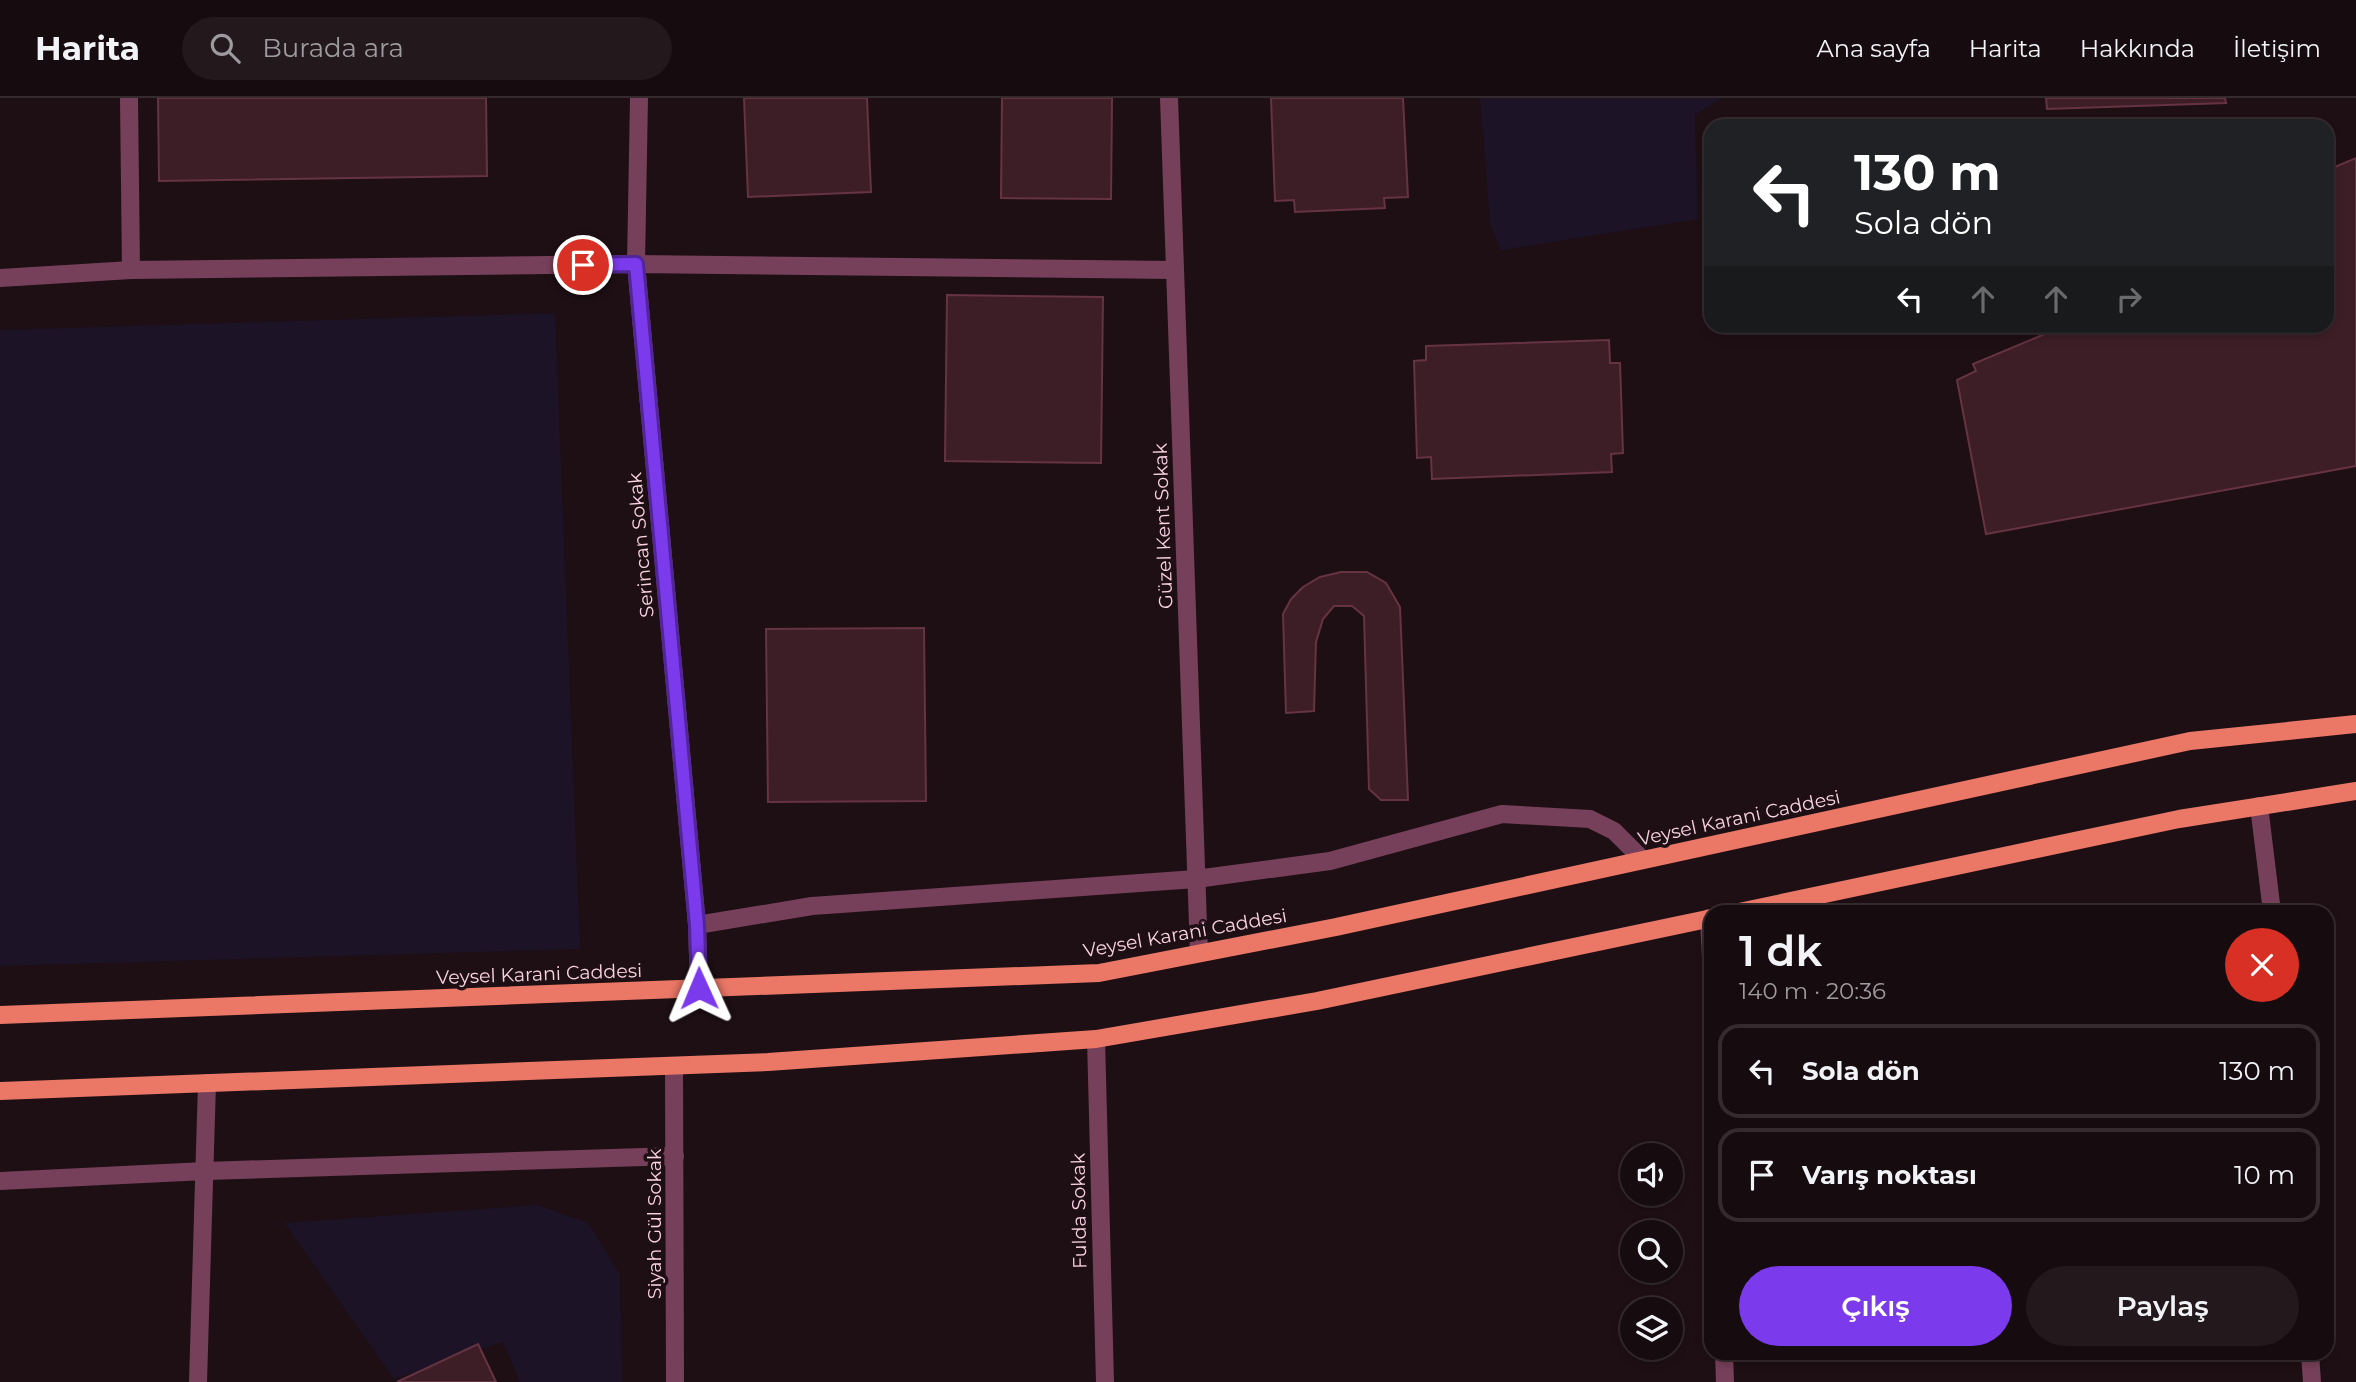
<!DOCTYPE html>
<html lang="tr">
<head>
<meta charset="utf-8">
<style>
	body { margin:0; font-family:Montserrat,sans-serif; background:#23191d; color:#f1f3f6; height:100vh; display:flex; flex-direction:column; font-size:26px; white-space:nowrap }
	* { box-sizing:border-box; margin:0 }
	p { font-size:23px; color:#9e9b9e }
	.icon { flex:none; width:38px; height:38px; fill:none; stroke:currentColor; stroke-width:2; stroke-linecap:round; stroke-linejoin:round }
	.map { position:relative; flex:1; overflow:hidden }
	.side { position:absolute; left:1704px; top:807px; width:630px; height:455px; display:flex; flex-direction:column; background:#160b0f; border-radius:21px; box-shadow:0 4px 10px #0003,0 0 0 2px #352b2f }
	.side>* { flex:none }
	.hud { position:absolute; left:1704px; top:21px; width:630px; height:214px; border-radius:21px; box-shadow:0 4px 10px #0003,0 0 0 2px #352b2f; background:#202124; color:#fff; overflow:hidden }
	.tools { position:absolute; left:1620px; top:1045px; display:grid; gap:14px }
	.tools a { display:grid; place-items:center; width:63px; height:63px; border-radius:50%; background:#160b0f; box-shadow:0 4px 10px #0003,0 0 0 2px #352b2f; font-size:35px }
	.pin { position:absolute; display:grid; place-items:center; width:60px; height:60px; color:#fff; margin:-30px; border:4px solid #fff; border-radius:50%; box-shadow:0 2px 7px #0007 }
	.me { position:absolute; width:77px; margin:-38px; rotate:359deg; stroke-linejoin:round; filter:drop-shadow(0 0 5px #0008) }
	.turn { display:flex; align-items:center; gap:24px; height:147px; padding:0 35px; font-size:32px }
	.turn .icon { width:91px; height:91px; stroke-width:2.5 }
	.turn b { display:block; font-size:49px; line-height:60px }
	.lanes { display:flex; align-items:center; height:66px; padding:0 35px; background:#0003; justify-content:center; gap:35px; direction:ltr }
	.lanes .off { opacity:.35 }
	.round { display:grid; place-items:center; flex:none; width:74px; height:74px; border-radius:37px; background:#23191d }
	.overview { display:flex; align-items:center; justify-content:space-between; height:119px; padding:0 35px }
	h1 { font-size:42px; font-weight:600; line-height:52px }
	.button { display:flex; gap:14px; margin-top:auto; padding:14px 35px }
	.button a { flex:1; height:80px; border-radius:42px; background:#7c3aed; color:#fff; font-size:28px; font-weight:600; line-height:80px; text-align:center }
	.button a+a { background:#23191d; color:#f1f3f6 }
	ul { padding:0; list-style:none }
	li { display:flex; align-items:center; gap:21px; height:94px; margin:0 14px 10px; padding:0 21px; border:4px solid #352b2f; border-radius:21px }
	li div { flex:1 }
	li b { display:block; font-size:26px }
	li em { font-style:normal }
	header { display:flex; align-items:center; gap:42px; box-sizing:border-box; height:98px; padding:0 35px; background:#160b0f; border-bottom:2px solid #352b2f }
	header strong { font-size:33px }
	nav { display:flex; gap:38px; margin-inline-start:auto; font-size:24px }
	.search { width:490px; height:63px; background:#23191d; display:flex; align-items:center; gap:18px; box-sizing:border-box; padding:0 24px; border-radius:38px; color:#9e9b9e; font-size:26px }
	.map>svg:first-child { display:block }
	.green { fill:#1c1327 }
	.building { fill:#3d1e27; stroke:#663342; stroke-width:2 }
	.lines { fill:none; stroke-linecap:round; stroke-linejoin:round }
	.minor { stroke:#77405a; stroke-width:18 }
	.major { stroke:#eb7767; stroke-width:18 }
	.route-casing { stroke:#51269a; stroke-width:18 }
	.route { stroke:#7c3aed; stroke-width:12 }
	.labels { text-anchor:middle; dominant-baseline:central; stroke-width:7; stroke-linejoin:round; paint-order:stroke }
	.street-label { font-size:19px; fill:#f9d2e1; stroke:#1e0f14 }
</style>
</head>
<body>
<header>
<strong>Harita</strong>
<div class="search"><svg class="icon" aria-label="search" viewBox="0 0 24 24"><circle cx="10" cy="10" r="6"/><path d="M15 15l6 6"/></svg>Burada ara</div>
<nav><a>Ana sayfa</a><a>Harita</a><a>Hakkında</a><a>İletişim</a></nav>
</header>
<div class="map">
<svg width="2356" height="1284" viewBox="0 0 2356 1284">
	<rect width="100%" height="100%" fill="#1e0f14"/>
	<g class="green">
		<polygon points="1480,0 1722,0 1695,17 1698,121 1501,152 1490,125"/>
		<polygon points="555,215 580,851 0,868 0,232"/>
		<polygon points="538,1107 588,1125 620,1177 622,1284 520,1284 503,1244 394,1281 285,1125"/>
	</g>
	<g class="building">
		<polygon points="158,0 486,0 487,78 159,83"/>
		<polygon points="744,0 867,0 871,94 748,99"/>
		<polygon points="1002,0 1112,0 1111,101 1001,100"/>
		<polygon points="1271,0 1403,0 1408,99 1384,100 1385,110 1295,114 1294,102 1275,103"/>
		<polygon points="2046,0 2225,0 2226,5 2047,11"/>
		<polygon points="1943,26 1943,28 1874,28"/>
		<polygon points="2356,60 2356,368 1986,436 1957,282 1976,273 1973,266 2064,228 2328,228 2328,72"/>
		<polygon points="947,197 1103,199 1101,365 945,363"/>
		<polygon points="1609,242 1610,265 1620,265 1623,355 1611,356 1612,374 1432,381 1431,359 1417,360 1414,263 1426,262 1426,248"/>
		<polygon points="1341,474 1367,474 1386,485 1400,509 1408,702 1381,702 1369,691 1364,518 1352,508 1334,508 1323,521 1316,544 1314,613 1286,615 1283,516 1291,501 1303,489 1320,479"/>
		<polygon points="924,530 926,703 768,704 766,531"/>
		<polygon points="478,1246 496,1284 397,1284"/>
	</g>
	<g class="lines">
		<g class="minor">
			<polyline points="129,0 131,172"/>
			<polyline points="639,0 636,166 697,827 699,890"/>
			<polyline points="1169,0 1199,855"/>
			<polyline points="0,180 131,172 636,166 1175,172"/>
			<polyline points="2259,708 2272,814"/>
			<polyline points="1709,820 1712,880"/>
			<polyline points="697,827 812,808 1196,781 1330,763 1502,716 1590,721 1614,733 1643,762"/>
			<polyline points="1096,941 1105,1284"/>
			<polyline points="674,968 675,1284"/>
			<polyline points="0,1083 205,1073 675,1058"/>
			<polyline points="1724,1255 1725,1284"/>
			<polyline points="2310,1255 2312,1284"/>
			<polyline points="198,1284 207,985"/>
		</g>
		<g class="major">
			<polyline points="1739,814 2179,721 2356,693"/>
			<polyline points="0,917 1099,875 1336,829 2190,643 2356,626"/>
			<polyline points="0,993 768,964 1096,941 1317,903 1712,820"/>
		</g>
	</g>
	<g class="lines">
		<g class="route-casing">
			<polyline id="route" points="583,167 636,166 697,827 699,890"/>
		</g>
		<use href="#route" class="route"/>
	</g>
	<g class="labels">
		<g class="street-label">
			<text transform="translate(1163 428) rotate(-92)">Güzel Kent Sokak</text>
			<text transform="translate(641 447) rotate(-95)">Serincan Sokak</text>
			<text transform="translate(1739 720) rotate(-12)">Veysel Karani Caddesi</text>
			<text transform="translate(1185 835) rotate(-10)">Veysel Karani Caddesi</text>
			<text transform="translate(539 876) rotate(-2)">Veysel Karani Caddesi</text>
			<text transform="translate(1079 1113) rotate(-91)">Fulda Sokak</text>
			<text transform="translate(654 1126) rotate(-90)">Siyah Gül Sokak</text>
		</g>
	</g>
</svg>
<div class="tools">
<a><svg class="icon" aria-label="sound" viewBox="0 0 24 24"><path d="M4 9h4l5-4v14l-5-4H4zM17 9q2 3 0 6"/></svg></a>
<a><svg class="icon" aria-label="search" viewBox="0 0 24 24"><circle cx="10" cy="10" r="6"/><path d="M15 15l6 6"/></svg></a>
<a><svg class="icon" aria-label="layers" viewBox="0 0 24 24"><path d="M12 4l9 5-9 5-9-5zM3 14l9 5 9-5"/></svg></a>
</div>
<div class="pin" style="left:583px;top:167px;background:#d93025"><svg class="icon" aria-label="arrive" viewBox="0 0 24 24"><path d="M6 21V4h12l-3 4 3 4H6"/></svg></div>
<svg class="me" style="left:699px;top:890px" viewBox="-20 -20 40 40"><path d="M0-17L14 15 0 8-14 15z" fill="#7c3aed" stroke="#fff" stroke-width="4"/></svg>
<div class="hud">
<div class="turn"><svg class="icon" aria-label="left" viewBox="0 0 24 24"><path d="M17 20v-9H6M10 6l-5 5 5 5"/></svg><div><b>130 m</b>Sola dön</div></div>
<div class="lanes"><svg class="icon" aria-label="left" viewBox="0 0 24 24"><path d="M17 20v-9H6M10 6l-5 5 5 5"/></svg><svg class="icon off" aria-label="ahead" viewBox="0 0 24 24"><path d="M12 20V5M6 11l6-6 6 6"/></svg><svg class="icon off" aria-label="ahead" viewBox="0 0 24 24"><path d="M12 20V5M6 11l6-6 6 6"/></svg><svg class="icon off" aria-label="right" viewBox="0 0 24 24"><path d="M7 20v-9h11M14 6l5 5-5 5"/></svg></div>
</div>
<section class="side">
<div class="overview"><div><h1>1 dk</h1><p>140 m · 20:36</p></div><a class="round" style="background:#d93025;color:#fff"><svg class="icon" aria-label="close" viewBox="0 0 24 24"><path d="M6 6l12 12M18 6L6 18"/></svg></a></div>
<ul>
<li><svg class="icon" aria-label="left" viewBox="0 0 24 24"><path d="M17 20v-9H6M10 6l-5 5 5 5"/></svg><div><b>Sola dön</b></div><em>130 m</em></li>
<li><svg class="icon" aria-label="arrive" viewBox="0 0 24 24"><path d="M6 21V4h12l-3 4 3 4H6"/></svg><div><b>Varış noktası</b></div><em>10 m</em></li>
</ul>
<div class="button"><a>Çıkış</a><a>Paylaş</a></div>
</section>
</div>
</body>
</html>
